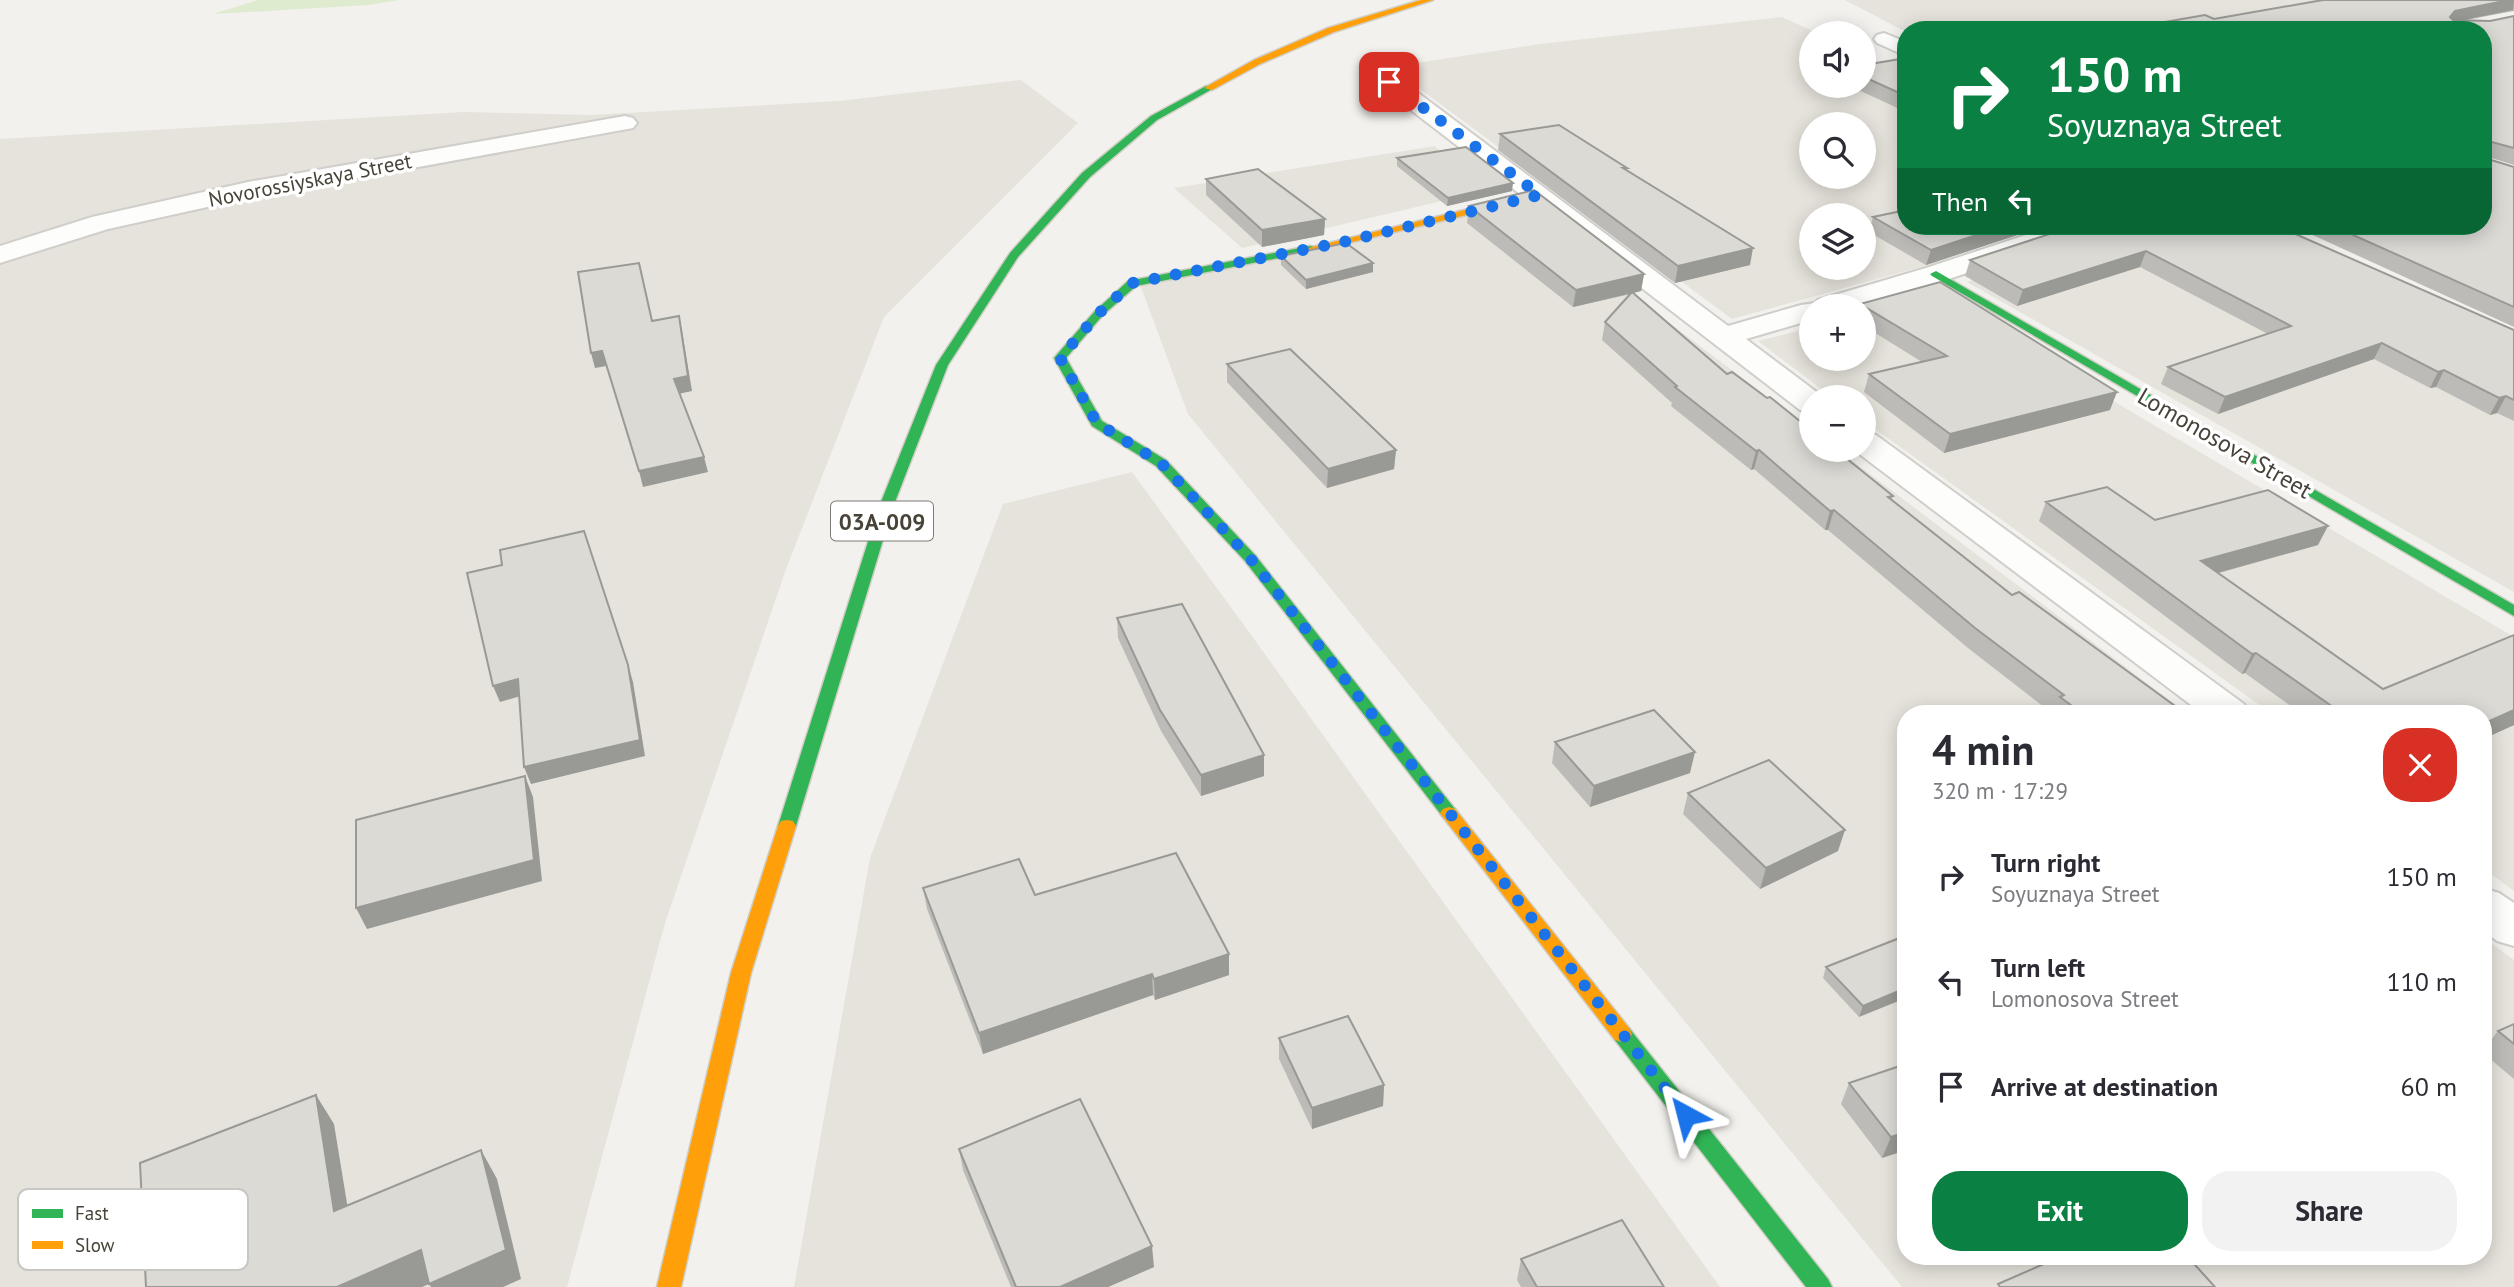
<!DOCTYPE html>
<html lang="en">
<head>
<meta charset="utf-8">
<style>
	body { margin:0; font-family:"PT Sans",sans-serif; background:#f2f2f3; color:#2b2b33; height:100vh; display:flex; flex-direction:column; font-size:26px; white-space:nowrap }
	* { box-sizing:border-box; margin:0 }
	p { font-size:23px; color:#7c7c81 }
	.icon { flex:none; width:38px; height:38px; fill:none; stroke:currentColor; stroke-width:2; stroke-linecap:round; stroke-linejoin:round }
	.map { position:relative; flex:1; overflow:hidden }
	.panel { position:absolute; left:1897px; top:705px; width:595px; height:560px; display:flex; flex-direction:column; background:#fff; border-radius:28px; box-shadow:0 4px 18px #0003 }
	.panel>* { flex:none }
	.banner { position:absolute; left:1897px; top:21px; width:595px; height:214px; border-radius:28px; box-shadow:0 4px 18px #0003; background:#0b8043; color:#fff; overflow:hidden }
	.tools { position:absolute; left:1799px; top:21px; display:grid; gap:14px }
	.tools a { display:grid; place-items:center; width:77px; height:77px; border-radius:50%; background:#fff; box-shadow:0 4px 18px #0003; font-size:35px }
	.pin { position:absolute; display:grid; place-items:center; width:60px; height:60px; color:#fff; margin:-30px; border-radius:14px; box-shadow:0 4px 10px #0006 }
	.me { position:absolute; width:77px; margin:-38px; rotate:322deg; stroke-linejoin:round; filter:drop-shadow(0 0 5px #0008) }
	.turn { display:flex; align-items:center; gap:24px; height:147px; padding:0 35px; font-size:32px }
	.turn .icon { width:91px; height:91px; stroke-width:2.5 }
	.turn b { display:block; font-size:49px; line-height:60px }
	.then { display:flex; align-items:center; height:66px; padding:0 35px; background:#0003; gap:14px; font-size:26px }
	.round { display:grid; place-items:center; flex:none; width:74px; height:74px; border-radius:28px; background:#f2f2f3 }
	.summary { display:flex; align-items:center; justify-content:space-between; height:119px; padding:0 35px }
	h1 { font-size:42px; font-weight:600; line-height:52px }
	.action { display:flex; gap:14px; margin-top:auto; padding:14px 35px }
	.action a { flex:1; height:80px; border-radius:28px; background:#0b8043; color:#fff; font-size:28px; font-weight:600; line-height:80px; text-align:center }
	.action a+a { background:#f2f2f3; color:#2b2b33 }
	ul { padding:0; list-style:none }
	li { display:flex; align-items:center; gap:21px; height:105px; padding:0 35px }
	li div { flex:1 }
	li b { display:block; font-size:26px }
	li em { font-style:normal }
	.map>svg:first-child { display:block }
	.residential { fill:#e5e3db; fill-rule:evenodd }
	.green { fill:#deebcf }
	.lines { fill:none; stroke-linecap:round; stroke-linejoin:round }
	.street-casing { stroke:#d0ceca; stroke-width:4 }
	.fast-casing { stroke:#d0cec4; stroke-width:3 }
	.slow-casing { stroke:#d0cec4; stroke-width:3 }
	.street { fill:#fdfdfc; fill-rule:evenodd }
	.fast { fill:#30b455; fill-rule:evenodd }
	.slow { fill:#ff9f0a; fill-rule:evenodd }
	.wall { fill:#bcbbb7 }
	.shaded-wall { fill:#999995 }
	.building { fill:#dbdad5; stroke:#999995; stroke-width:2 }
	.route { stroke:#1a73e8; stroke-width:12; stroke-dasharray:0 21.6 }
	.labels { text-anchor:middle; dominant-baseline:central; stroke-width:7; stroke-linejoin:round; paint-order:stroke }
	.far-street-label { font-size:21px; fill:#484339; stroke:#fff }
	.shield { fill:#fff; stroke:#7f7b74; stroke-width:2 }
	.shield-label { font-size:23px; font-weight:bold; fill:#484339 }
	.street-label { font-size:24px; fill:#484339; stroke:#fff }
	.key { fill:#fff; stroke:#c8c7c4; stroke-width:2 }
	.key-label { font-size:19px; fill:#484339 }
</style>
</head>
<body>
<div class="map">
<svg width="2514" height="1287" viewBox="0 0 2514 1287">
	<rect width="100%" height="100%" fill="#f2f1ed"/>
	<g class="residential">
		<polygon points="1845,0 2514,0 2514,6 2383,30 1906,30 1906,32"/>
		<path d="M1782,17l35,16h-6v53h53v-31l42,20v151h119l-90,37 -203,56 -342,-252 150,-23zM1811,124h53v53h-53zM1811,215h53v53h-53z"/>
		<polygon points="1021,80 1078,123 884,317 785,572 665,923 567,1287 0,1287 0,139 463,112 591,115 839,101"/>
		<polygon points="1435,146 1480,192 1242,248 1174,188"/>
		<polygon points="1512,204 1811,430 1811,450 1838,450 2188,714 1906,714 1906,1256 2483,1256 2483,937 2514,960 2514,1287 1902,1287 1188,414 1141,287"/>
		<polygon points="2139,226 2514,362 2514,592 1967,282"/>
		<polygon points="1940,299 2514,637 2514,891 2483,868 2483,714 2272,714 1864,421 1864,397 1832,397 1758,341 1811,328 1811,359 1864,359 1864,314"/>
		<polygon points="1132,472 1241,621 1720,1287 794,1287 870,858 1003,504"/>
	</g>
	<polygon class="green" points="258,0 399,0 369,5 213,14"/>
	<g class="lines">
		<g class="street-casing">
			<g id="street">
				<polygon points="1884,33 1906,42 1906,56 1877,43 1874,39 1877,35"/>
				<polygon points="1389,75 1397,77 1728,326 1801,305 1815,303 1818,300 1926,268 2053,226 2091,226 2087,232 1946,280 1858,306 1811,306 1811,320 1746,339 1822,396 1811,397 1811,412 1800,410 1381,87 1378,82 1381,77"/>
				<polygon points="625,116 633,118 637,123 633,128 248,198 108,229 0,263 0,246 92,217 248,182"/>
				<polygon points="1864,432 1876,435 2244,704 2250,714 2203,714 1854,450 1864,450"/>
				<polygon points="2483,888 2499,893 2514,903 2514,946 2497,941 2483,930"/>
			</g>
		</g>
		<g class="fast-casing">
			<g id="fast">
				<polygon points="1206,86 1214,88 1157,120 1090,177 1018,257 948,365 893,507 796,826 793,831 781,831 778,826 879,507 936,365 1010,253 1082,173 1151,116"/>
				<polygon points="1310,246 1314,247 1314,251 1136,286 1103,315 1066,358 1102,421 1166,460 1255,555 1455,809 1458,813 1455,817 1443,817 1245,561 1156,466 1092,426 1054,358 1095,311 1128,281"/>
				<polygon points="1936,271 2514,605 2514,616 1932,276 1930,274"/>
				<polygon points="1622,1026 1629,1028 1828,1279 1832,1287 1806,1287 1615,1040 1612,1034 1615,1028"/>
			</g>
		</g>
		<g class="slow-casing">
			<g id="slow">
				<polygon points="1421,0 1433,0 1334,32 1260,64 1212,90 1204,88 1254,60 1328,28"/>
				<polygon points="1518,197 1522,198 1522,202 1310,252 1304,249"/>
				<polygon points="1449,807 1455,809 1629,1028 1632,1034 1629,1040 1622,1042 1615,1040 1443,817 1440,813 1443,809"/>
				<polygon points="787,820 793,821 796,826 751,973 681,1287 657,1287 731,973 778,826 781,821"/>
			</g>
		</g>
		<use href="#street" class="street"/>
		<use href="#fast" class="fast"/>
		<use href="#slow" class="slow"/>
	</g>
	<g class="wall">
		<polygon points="2514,0 2514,11 2466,20 2490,21 2514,16 2514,165 2488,157 2488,159 2514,167 2514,327 2293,226 2483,226 2214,19"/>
		<polygon points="1906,58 1906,112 1850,86 1864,86 1864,65"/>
		<polygon points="1500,134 1627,168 1626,170 1750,265 1675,283 1498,150"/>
		<polygon points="1397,158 1512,191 1447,206 1397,166"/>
		<polygon points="1206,179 1325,219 1324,235 1262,247 1206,195"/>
		<polygon points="1469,206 1644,274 1641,291 1634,293 1727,374 1893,496 1892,500 2012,595 2186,714 2053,714 1968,648 1828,530 1825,530 1754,469 1751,470 1671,406 1672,403 1602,340 1605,322 1631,294 1573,307 1467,223"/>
		<polygon points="1873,217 1906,226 2045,226 1926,265 1869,232"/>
		<polygon points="2074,226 2514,330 2514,421 2497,413 2490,415 2436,387 2430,388 2374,359 2218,414 2161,384 2168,367 2268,334 2140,267 2017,306 1965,276 1970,260"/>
		<polygon points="1281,256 1373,272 1306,289 1281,265"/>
		<polygon points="1860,304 2110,410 1944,453 1864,392 1869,374 1922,362 1864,326 1864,306 1860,306"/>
		<polygon points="1227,364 1396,450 1394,469 1327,488 1227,382"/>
		<polygon points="2046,502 2155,520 2318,545 2219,573 2383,689 2514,635 2514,725 2483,739 2483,714 2302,714 2245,673 2242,674 2039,521"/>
		<polygon points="1117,618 1264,776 1201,796 1161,731 1118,638"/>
		<polygon points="1555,742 1690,773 1590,807 1552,763"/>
		<polygon points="1688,793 1838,851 1760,889 1683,814"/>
		<polygon points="923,888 1035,895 1229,954 1229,975 1155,1000 1153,995 983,1054 927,909"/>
		<polygon points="1902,937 1859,1017 1823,978 1826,967"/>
		<polygon points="2514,1024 2514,1079 2483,1053 2483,1050 2498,1031"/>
		<polygon points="1279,1038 1384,1085 1383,1106 1312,1129 1279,1059"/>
		<polygon points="1849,1083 1906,1150 1882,1158 1841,1104"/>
		<polygon points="959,1149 1154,1267 1108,1287 1011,1287 963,1170"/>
		<polygon points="1521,1259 1664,1287 1521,1287 1517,1280"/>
	</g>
	<g class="shaded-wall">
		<polygon points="2509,0 2514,0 2513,10 2449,23 2450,17 2455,11"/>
		<polygon points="1513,183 1512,191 1447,206 1448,198"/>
		<polygon points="1325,219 1324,235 1262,247 1262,230"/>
		<polygon points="2004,226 2045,226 1926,265 1931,250"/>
		<polygon points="1753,248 1750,265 1675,283 1678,266"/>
		<polygon points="2146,251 2140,267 2017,306 2023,290"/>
		<polygon points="1373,263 1373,272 1306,289 1306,280"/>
		<polygon points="1644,274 1641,291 1573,307 1576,290"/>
		<polygon points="679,316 682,331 692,391 678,394 674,379"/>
		<polygon points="2382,343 2374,359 2218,414 2225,397"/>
		<polygon points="602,351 606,366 595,368 591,353"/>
		<polygon points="2444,370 2436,387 2430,388 2438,372"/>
		<polygon points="2117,392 2110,410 1944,453 1950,434"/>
		<polygon points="2506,396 2497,413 2490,415 2499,398"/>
		<polygon points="1396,450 1394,469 1327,488 1328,469"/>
		<polygon points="1759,450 1754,469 1751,470 1756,451"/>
		<polygon points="704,457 708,472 643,487 639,471"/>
		<polygon points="1834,510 1828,530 1825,530 1830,511"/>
		<polygon points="2328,526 2318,545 2192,580 2201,561"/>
		<polygon points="2256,653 2245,673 2242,674 2252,654"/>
		<polygon points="628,665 633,682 645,756 531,784 524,767"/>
		<polygon points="518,679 524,695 500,702 493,686"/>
		<polygon points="2514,710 2514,725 2483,739 2483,724"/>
		<polygon points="1695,752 1690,773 1590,807 1594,786"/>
		<polygon points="1264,755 1264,776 1201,796 1201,775"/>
		<polygon points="525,776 533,797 542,881 367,929 356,908"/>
		<polygon points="1845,830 1838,851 1760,889 1766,868"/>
		<polygon points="1229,954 1229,975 1155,1000 1154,979"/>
		<polygon points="1152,974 1153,995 983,1054 979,1033"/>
		<polygon points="1906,988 1906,998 1859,1017 1863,1006"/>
		<polygon points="1384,1085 1383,1106 1312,1129 1312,1108"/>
		<polygon points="316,1095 334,1124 353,1240 334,1211"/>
		<polygon points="1906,1132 1906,1150 1882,1158 1891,1137"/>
		<polygon points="481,1150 497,1179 521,1279 503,1287 431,1287 429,1284 422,1287 337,1287"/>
		<polygon points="1152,1246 1154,1267 1108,1287 1060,1287"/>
	</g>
	<g class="building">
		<polygon points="2323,0 2509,0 2455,11 2450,17 2453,20 2490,21 2514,16 2514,148 2488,141 2488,159 2514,167 2514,307 2333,226 2483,226 2483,30 2119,30 2205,15 2214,19"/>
		<polygon points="2105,25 2116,30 2078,30"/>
		<polygon points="1906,58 1906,96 1864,77 1864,65"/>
		<polygon points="1559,125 1627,168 1623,168 1753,248 1678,266 1500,134"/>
		<polygon points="1466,147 1513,183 1448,198 1397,158"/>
		<polygon points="1258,169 1325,219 1262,230 1206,179"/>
		<polygon points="1534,190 1644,274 1576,290 1469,206"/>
		<polygon points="1906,210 1906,226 2004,226 1931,250 1873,217"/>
		<polygon points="2074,226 2277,226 2514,330 2514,400 2506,396 2499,398 2444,370 2438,372 2382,343 2225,397 2168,367 2291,326 2146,251 2023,290 1970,260"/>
		<polygon points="1346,243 1373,263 1306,280 1281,256"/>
		<polygon points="639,263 652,321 679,316 688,376 674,379 704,457 639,471 602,351 591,353 578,272"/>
		<polygon points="1940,282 2117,392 1950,434 1869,374 1947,356 1860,304"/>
		<polygon points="1632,292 1727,374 1732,372 1767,398 1770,397 1811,430 1811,450 1836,450 1893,496 1888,497 2012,595 2019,592 2186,714 2083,714 2060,697 2064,695 1975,628 1834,510 1830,511 1759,450 1756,451 1675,387 1677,386 1605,322"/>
		<polygon points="1290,349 1396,450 1328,469 1227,364"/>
		<polygon points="2107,487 2155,520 2268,490 2328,526 2201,561 2383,689 2514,635 2514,710 2483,724 2483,714 2343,714 2256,653 2252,654 2046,502"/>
		<polygon points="584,531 628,665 640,740 524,767 518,679 493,686 467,573 502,565 500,550"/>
		<polygon points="1182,604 1264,755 1201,775 1160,710 1117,618"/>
		<polygon points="1654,710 1695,752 1594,786 1555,742"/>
		<polygon points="1769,760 1845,830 1766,868 1688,793"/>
		<polygon points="525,776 534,860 356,908 356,820"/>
		<polygon points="1176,853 1229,954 1154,979 1152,974 979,1033 923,888 1019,859 1035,895"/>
		<polygon points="1902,937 1906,941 1906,988 1863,1006 1826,967"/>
		<polygon points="1348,1016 1384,1085 1312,1108 1279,1038"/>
		<polygon points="2514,1024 2514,1044 2498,1031"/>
		<polygon points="1906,1064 1906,1132 1891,1137 1849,1083"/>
		<polygon points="316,1095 334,1211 481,1150 506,1250 429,1284 421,1250 337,1287 146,1287 140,1163"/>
		<polygon points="1080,1099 1152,1246 1060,1287 1016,1287 959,1149"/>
		<polygon points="1622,1220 1664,1287 1537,1287 1521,1259"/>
		<polygon points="2062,1256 2187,1256 2215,1287 2000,1287 1998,1284"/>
	</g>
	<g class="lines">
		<polyline class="route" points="1389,82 1540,195 1339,243 1132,283 1099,313 1060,358 1097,423 1161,463 1250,558 1686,1115"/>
	</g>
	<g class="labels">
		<g class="far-street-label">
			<text transform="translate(310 180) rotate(-11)">Novorossiyskaya Street</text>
		</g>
		<rect class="shield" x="831" y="501.5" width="102" height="39" rx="5"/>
		<g class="shield-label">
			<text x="882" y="521">03А-009</text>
		</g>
		<g class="street-label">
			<text transform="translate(2225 443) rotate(30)">Lomonosova Street</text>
		</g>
	</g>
	<rect x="18" y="1189" width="230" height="81" rx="10" class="key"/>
	<rect x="32" y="1209" width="31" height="9" fill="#30b455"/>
	<rect x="32" y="1241" width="31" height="8" fill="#ff9f0a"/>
	<g class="key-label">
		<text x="75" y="1220">Fast</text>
		<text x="75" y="1252">Slow</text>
	</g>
</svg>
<div class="tools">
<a><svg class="icon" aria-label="sound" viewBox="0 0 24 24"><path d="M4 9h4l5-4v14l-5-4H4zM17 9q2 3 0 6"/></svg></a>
<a><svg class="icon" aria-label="search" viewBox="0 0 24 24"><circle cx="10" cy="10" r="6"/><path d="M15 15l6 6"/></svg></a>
<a><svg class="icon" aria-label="layers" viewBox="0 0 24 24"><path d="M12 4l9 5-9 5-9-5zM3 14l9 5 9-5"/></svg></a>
<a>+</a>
<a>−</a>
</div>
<div class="pin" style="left:1389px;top:82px;background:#d93025"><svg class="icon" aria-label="arrive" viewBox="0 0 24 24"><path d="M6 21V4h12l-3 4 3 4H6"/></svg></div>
<svg class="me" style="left:1686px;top:1115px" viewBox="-20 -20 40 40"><path d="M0-17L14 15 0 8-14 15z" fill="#1a73e8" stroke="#fff" stroke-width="4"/></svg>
<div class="banner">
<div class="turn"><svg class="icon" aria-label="right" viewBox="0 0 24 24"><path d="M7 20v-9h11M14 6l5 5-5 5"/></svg><div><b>150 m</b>Soyuznaya Street</div></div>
<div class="then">Then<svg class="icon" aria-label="left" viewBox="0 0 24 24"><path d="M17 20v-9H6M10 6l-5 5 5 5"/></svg></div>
</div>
<section class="panel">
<div class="summary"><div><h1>4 min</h1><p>320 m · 17:29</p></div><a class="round" style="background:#d93025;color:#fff"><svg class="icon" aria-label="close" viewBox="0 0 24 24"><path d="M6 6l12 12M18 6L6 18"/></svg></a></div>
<ul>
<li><svg class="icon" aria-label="right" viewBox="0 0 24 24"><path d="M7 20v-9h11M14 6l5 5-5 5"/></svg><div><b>Turn right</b><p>Soyuznaya Street</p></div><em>150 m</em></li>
<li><svg class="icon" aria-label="left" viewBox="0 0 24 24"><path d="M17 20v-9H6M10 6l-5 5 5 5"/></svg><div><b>Turn left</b><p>Lomonosova Street</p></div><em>110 m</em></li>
<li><svg class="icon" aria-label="arrive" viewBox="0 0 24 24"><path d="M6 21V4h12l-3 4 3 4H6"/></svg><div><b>Arrive at destination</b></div><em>60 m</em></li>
</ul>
<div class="action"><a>Exit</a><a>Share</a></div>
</section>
</div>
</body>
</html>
